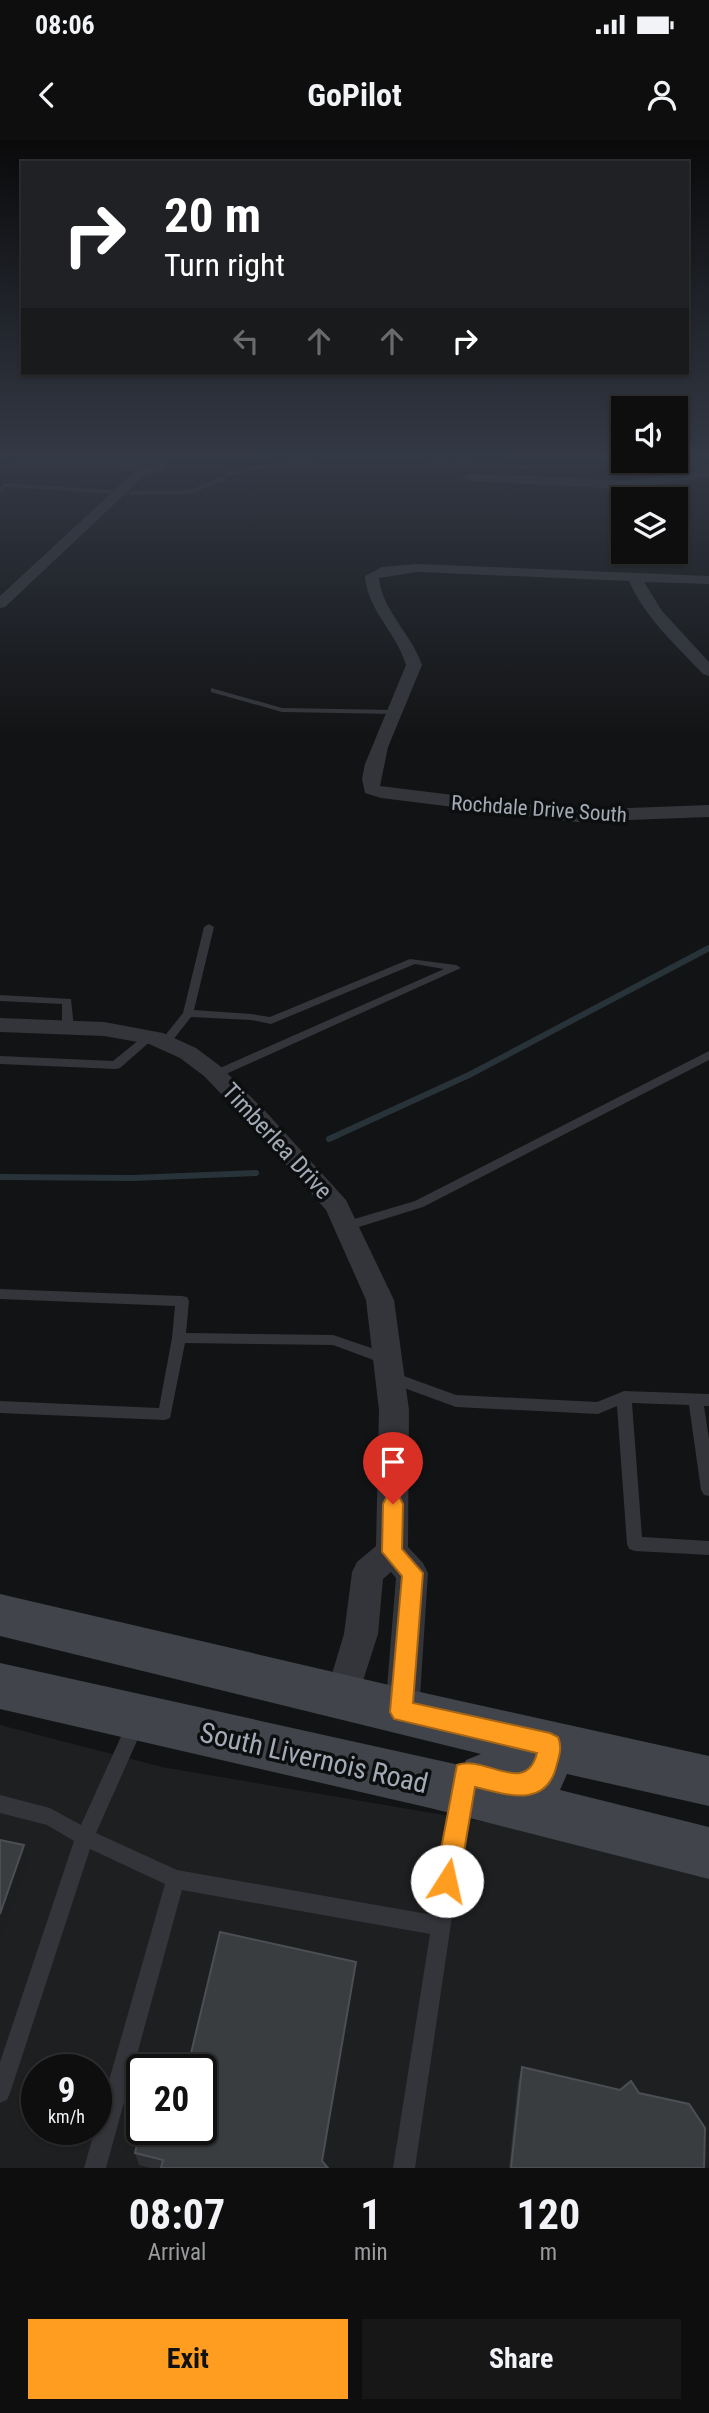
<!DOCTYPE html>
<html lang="en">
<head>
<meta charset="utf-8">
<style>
	body { margin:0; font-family:"Roboto Condensed",sans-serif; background:#171718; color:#f1f3f6; height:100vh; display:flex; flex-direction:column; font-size:26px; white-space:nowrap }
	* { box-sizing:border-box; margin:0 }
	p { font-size:23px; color:#9b9c9e }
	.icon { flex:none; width:38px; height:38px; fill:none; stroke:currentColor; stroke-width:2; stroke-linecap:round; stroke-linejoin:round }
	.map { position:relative; height:2028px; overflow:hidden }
	.sheet { display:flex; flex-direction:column; background:#0e0e0f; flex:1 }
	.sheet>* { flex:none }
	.guide { position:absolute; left:21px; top:21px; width:668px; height:214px; border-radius:0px; box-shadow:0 2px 5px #0004,0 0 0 2px #2e2e2f; background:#202124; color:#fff; overflow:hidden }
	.buttons { position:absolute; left:611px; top:256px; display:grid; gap:14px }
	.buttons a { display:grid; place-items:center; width:77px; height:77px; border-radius:0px; background:#0e0e0f; box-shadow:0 2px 5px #0004,0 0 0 2px #2e2e2f; font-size:35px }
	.speed { position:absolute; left:21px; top:1914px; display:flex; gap:14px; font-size:35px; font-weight:700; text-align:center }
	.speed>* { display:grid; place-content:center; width:91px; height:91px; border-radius:50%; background:#0e0e0f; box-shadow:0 2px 5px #0004,0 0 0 2px #2e2e2f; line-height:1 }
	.speed small { font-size:18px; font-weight:400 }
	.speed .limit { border:4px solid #111; border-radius:10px; background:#fff; color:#111 }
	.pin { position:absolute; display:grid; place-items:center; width:60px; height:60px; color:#fff; margin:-72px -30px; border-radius:50% 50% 50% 0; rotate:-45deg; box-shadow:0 0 7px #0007 }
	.pin .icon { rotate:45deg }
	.me { position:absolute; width:77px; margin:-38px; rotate:10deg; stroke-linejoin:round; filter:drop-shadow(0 0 5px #0008) }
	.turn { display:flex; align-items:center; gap:24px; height:147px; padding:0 28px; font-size:32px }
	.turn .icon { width:91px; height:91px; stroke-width:2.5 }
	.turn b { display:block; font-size:49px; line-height:60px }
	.lanes { display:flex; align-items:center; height:66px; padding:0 28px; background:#0003; justify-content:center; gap:35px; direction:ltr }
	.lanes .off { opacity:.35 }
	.eta { display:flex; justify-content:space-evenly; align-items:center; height:119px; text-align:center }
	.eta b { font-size:42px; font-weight:700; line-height:49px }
	.button { display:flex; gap:14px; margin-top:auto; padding:14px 28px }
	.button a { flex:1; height:80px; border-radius:0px; background:#ff9d20; color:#111; font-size:28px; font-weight:700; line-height:80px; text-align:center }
	.button a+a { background:#171718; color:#f1f3f6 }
	.status { display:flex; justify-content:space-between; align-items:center; height:49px; padding:0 35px; background:#0e0e0f; direction:ltr }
	.status svg { height:19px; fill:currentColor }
	header { display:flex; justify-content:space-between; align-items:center; height:91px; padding:0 28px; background:#0e0e0f; font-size:32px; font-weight:700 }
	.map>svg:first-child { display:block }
	.built { fill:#1e1f21; fill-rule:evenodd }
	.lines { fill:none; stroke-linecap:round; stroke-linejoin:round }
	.stream-far1 { stroke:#283339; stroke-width:3.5 }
	.stream { stroke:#283339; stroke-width:6 }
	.service { fill:#33353a; fill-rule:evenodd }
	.minor { fill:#33353a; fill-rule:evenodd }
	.secondary { fill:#41444a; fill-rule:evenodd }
	.wall { fill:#2e2f32 }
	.shaded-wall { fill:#1d1e20 }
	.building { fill:#3a3d40; stroke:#4b4e53; stroke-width:2 }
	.route { fill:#ff9d20; stroke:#a66615; stroke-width:2 }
	.labels { text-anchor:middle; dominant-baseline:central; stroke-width:7; stroke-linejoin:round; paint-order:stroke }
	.far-street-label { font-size:21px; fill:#a3abb6; stroke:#0d0e0f }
	.street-label { font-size:24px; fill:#a3abb6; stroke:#0d0e0f }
	.near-street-label { font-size:28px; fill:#a3abb6; stroke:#0d0e0f }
</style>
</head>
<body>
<div class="status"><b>08:06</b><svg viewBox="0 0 49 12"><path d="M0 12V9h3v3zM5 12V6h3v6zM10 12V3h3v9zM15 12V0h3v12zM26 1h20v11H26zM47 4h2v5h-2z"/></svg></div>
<header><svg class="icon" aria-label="back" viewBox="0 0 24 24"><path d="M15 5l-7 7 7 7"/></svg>GoPilot<svg class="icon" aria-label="person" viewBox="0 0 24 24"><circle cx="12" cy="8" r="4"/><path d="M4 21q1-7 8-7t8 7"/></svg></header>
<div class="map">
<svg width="709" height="2028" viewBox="0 0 709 2028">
	<rect width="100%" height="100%" fill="#121314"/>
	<path class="built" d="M0,1585l162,42 329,56 218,55v290h-709zM37,1930h59v60h-59zM142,1930h59v60h-59z"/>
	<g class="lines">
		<g class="stream-far1">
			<path d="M227,334c95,-24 200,-15 297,-7"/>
			<polyline points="0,350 5,345 112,352"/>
			<polyline points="130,353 190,352 223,339"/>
		</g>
		<g class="stream">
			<polyline points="329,999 469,935 709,808"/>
			<polyline points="0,1037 133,1038 256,1033"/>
		</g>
		<g class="service">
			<polygon points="211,548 282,568 395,570 399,572 395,574 282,572 211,552"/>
			<polygon points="209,784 214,787 194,870 251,874 270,877 410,819 456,825 461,828 215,939 211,938 209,935 211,932 444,829 415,824 271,884 251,880 191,877 169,905 161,905 159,903 183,873 204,787"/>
			<polygon points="0,855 71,859 74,888 68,891 62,888 62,864 0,861"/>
			<polygon points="149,894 155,897 153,899 120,928 116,929 0,924 0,916 113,921 145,895"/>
			<polygon points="709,911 709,920 423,1067 346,1091 341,1089 340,1086 341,1083 415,1061"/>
			<polygon points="0,1149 182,1156 187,1157 189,1161 186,1193 333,1195 392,1215 394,1219 392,1223 387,1225 333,1205 185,1203 170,1278 165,1280 0,1273 0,1261 159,1268 172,1198 175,1166 0,1159"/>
			<polygon points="390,1231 456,1255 597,1262 624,1251 709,1254 709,1266 704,1266 709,1299 709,1356 704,1355 701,1350 689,1265 632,1263 642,1397 709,1401 709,1415 635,1411 629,1409 627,1404 617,1266 598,1274 456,1267 385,1241 383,1237 385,1233"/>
			<polygon points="135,1577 141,1579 144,1585 96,1693 177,1730 433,1775 451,1661 454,1655 460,1652 466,1655 469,1661 415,2028 393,2028 430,1794 182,1750 106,2028 84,2028 165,1744 90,1709 10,1953 7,1960 0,1963 0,1922 74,1701 47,1685 0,1673 0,1655 50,1668 81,1685 129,1579"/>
		</g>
		<g class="minor">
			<path d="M0,314l118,6 29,-5 20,6 -3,10 -20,5 -139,131 -5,1v-12l133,-123 -5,-4 -11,-1 -117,-7zM147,323l7,3 -12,3 -5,-5z"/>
			<polygon points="676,314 687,314 709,328 709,337 626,349 468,341 462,337 468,333 626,341 697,331 676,318"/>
			<path d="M417,424l292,12v8l-65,-2 18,29 47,51v14l-6,-2c-26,-28 -58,-56 -74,-93l-212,-9 -38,6c3,33 33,56 43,87l-34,82 -8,39 196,24 133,-5v12l-133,5 -195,-24 -16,-5 -3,-14 3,-15 41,-99c-9,-32 -39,-55 -41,-89l17,-9z"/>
			<polygon points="0,878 104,882 163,893 196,908 220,926 267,973 346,1060 394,1160 409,1270 408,1407 423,1423 428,1433 419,1572 414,1584 402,1589 390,1584 385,1572 396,1438 391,1432 383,1439 378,1494 354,1569 342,1573 330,1569 325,1557 344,1494 352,1432 357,1422 376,1406 379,1270 366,1160 326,1070 251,985 204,936 180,918 149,904 104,896 0,892"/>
		</g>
		<polygon class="secondary" points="0,1454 402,1548 709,1616 709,1666 567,1634 560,1650 709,1687 709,1739 430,1668 0,1569 0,1523 464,1626 466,1620 481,1614 0,1496"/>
	</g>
	<g class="wall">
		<polygon points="356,1837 324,2023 328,2028 150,2028 139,2025 135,2013 201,1990"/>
		<polygon points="522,1927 620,1950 639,1953 704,2028 509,2028 518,1941"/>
	</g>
	<g class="shaded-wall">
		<polygon points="24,1705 29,1718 0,1800 0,1774"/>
		<polygon points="356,1822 356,1837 323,2028 322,2021"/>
	</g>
	<g class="building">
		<polygon points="0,1700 24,1705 0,1774"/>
		<polygon points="220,1792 356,1822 322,2021 328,2028 161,2028 163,2020 135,2013 140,1990 201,1990 201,1930 187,1930"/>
		<polygon points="522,1927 620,1950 631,1941 639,1953 689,1964 705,1988 704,2028 511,2028"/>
	</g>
	<linearGradient id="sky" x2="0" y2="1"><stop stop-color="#0a0a0b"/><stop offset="0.53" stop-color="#333945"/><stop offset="1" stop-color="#333945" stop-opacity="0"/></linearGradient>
	<rect width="709" height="598" fill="url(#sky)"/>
	<path class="route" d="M393,1356l7,2 3,6 -1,45 21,24 -10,130 137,30 8,4c4,9 2,17 -1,27 -10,45 -49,31 -82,23l-16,94 -3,9 -9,3 -9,-3 -3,-9 22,-116c27,-11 69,32 80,-12l-143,-34 -4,-7 12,-136 -20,-24 1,-48 3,-6z"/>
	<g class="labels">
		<g class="far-street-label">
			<text transform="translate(539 669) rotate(4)">Rochdale Drive South</text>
		</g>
		<g class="street-label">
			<text transform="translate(277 1001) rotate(47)">Timberlea Drive</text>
		</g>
		<g class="near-street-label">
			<text transform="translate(314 1618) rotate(13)">South Livernois Road</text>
		</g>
	</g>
</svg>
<div class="buttons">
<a><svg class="icon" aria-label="sound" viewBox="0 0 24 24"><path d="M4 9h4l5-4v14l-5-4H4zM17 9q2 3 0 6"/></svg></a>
<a><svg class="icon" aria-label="layers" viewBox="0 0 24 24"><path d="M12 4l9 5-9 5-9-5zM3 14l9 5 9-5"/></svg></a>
</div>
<div class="speed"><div>9<small>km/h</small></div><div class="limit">20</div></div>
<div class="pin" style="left:393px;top:1364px;background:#d93025"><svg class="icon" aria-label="arrive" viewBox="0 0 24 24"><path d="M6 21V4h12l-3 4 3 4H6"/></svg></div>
<svg class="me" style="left:447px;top:1741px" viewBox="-20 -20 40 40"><circle r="19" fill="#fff"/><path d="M0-13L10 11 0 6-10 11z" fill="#ff9d20"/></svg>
<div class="guide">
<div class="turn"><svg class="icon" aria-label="right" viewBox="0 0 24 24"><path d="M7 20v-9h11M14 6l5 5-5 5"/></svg><div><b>20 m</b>Turn right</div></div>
<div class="lanes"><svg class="icon off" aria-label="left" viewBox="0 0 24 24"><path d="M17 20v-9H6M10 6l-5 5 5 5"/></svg><svg class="icon off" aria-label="ahead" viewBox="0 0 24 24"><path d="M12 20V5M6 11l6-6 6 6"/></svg><svg class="icon off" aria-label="ahead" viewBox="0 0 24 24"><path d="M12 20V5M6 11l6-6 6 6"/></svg><svg class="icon" aria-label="right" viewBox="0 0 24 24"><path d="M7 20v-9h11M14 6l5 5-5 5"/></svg></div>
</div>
</div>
<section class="sheet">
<div class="eta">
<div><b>08:07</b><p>Arrival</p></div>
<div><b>1</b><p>min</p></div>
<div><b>120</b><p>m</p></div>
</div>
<div class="button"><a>Exit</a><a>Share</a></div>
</section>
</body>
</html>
